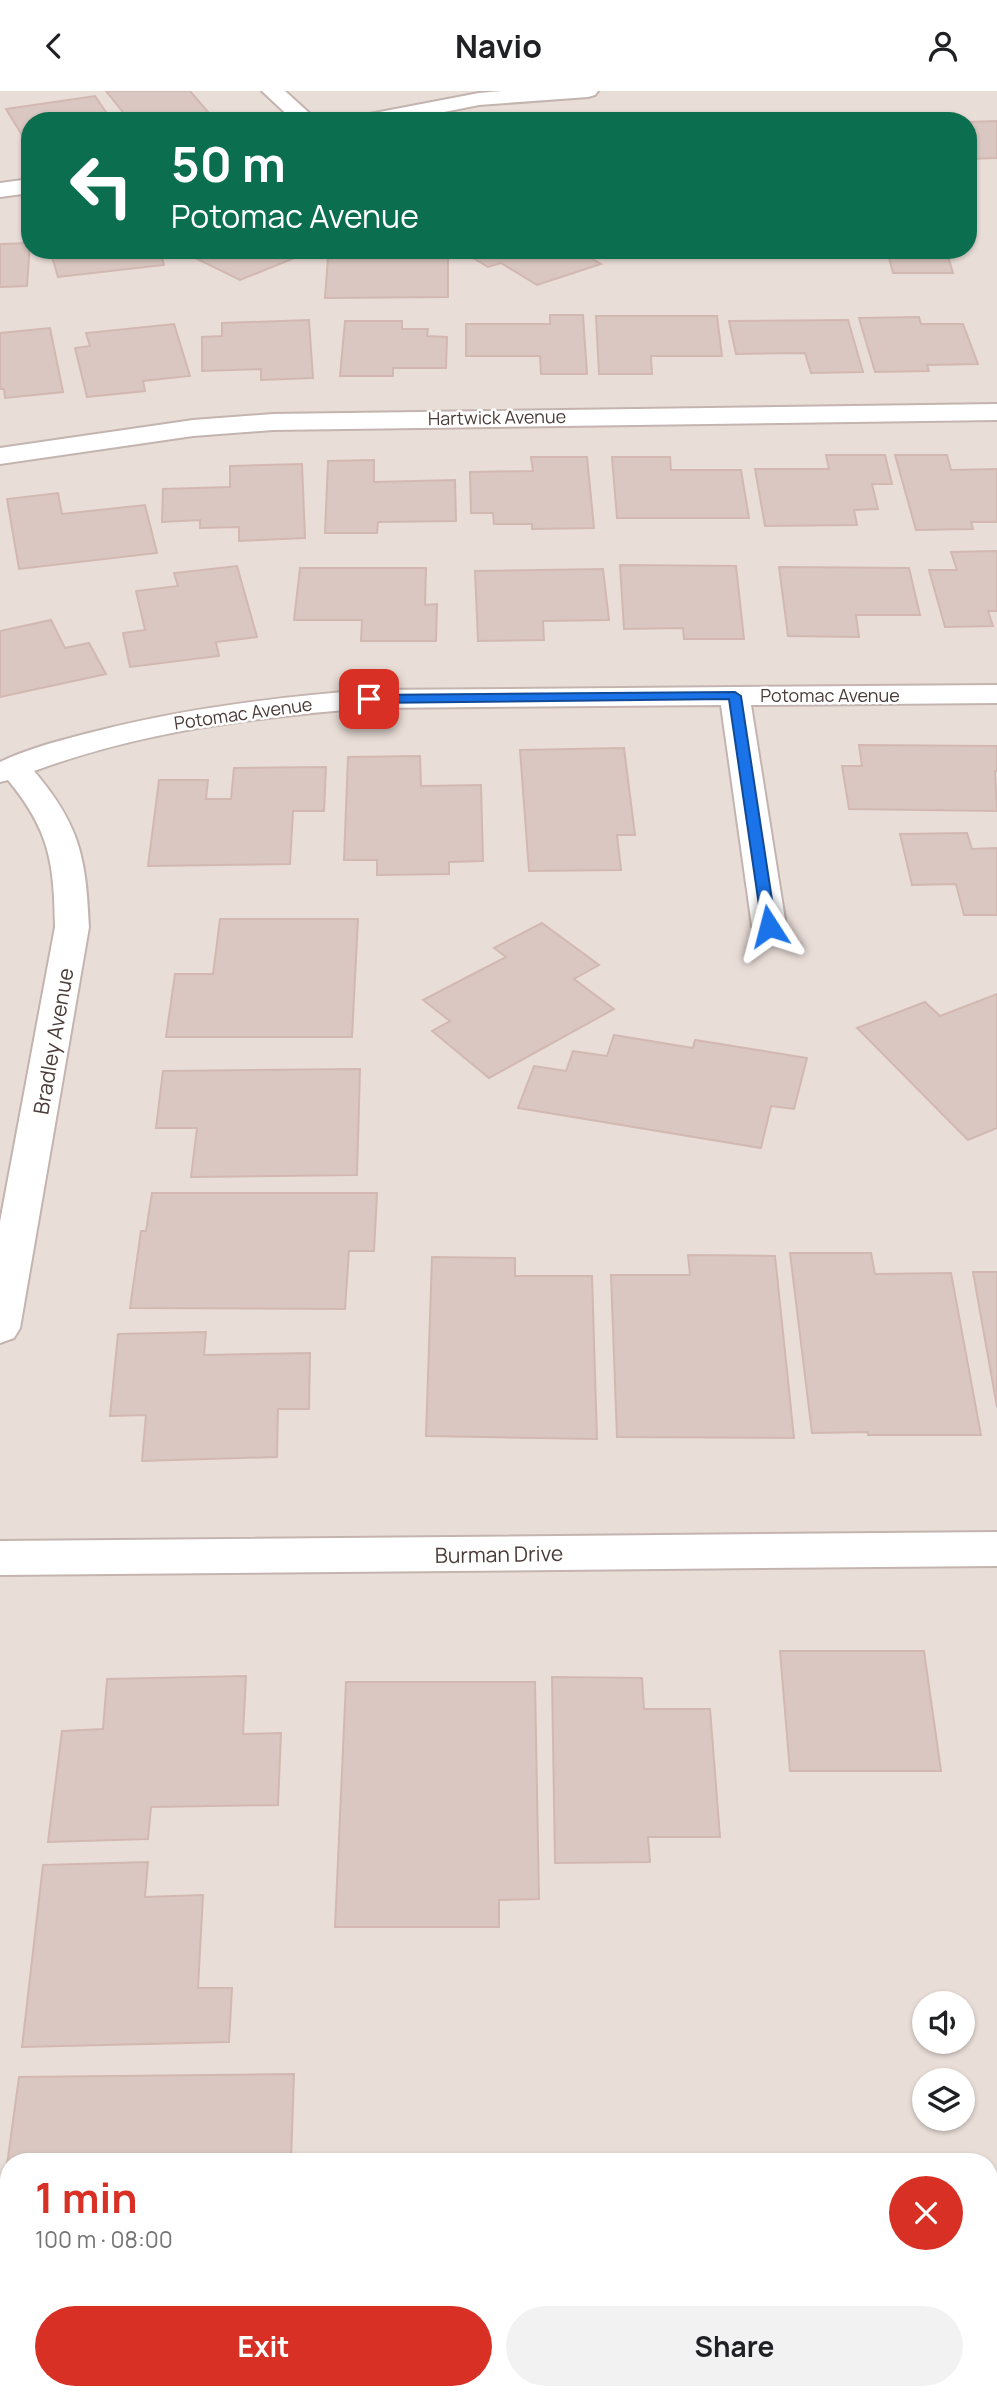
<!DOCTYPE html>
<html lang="en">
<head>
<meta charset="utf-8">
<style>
	body { margin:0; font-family:Manrope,sans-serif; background:#f2f2f2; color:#202124; height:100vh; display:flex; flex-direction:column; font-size:26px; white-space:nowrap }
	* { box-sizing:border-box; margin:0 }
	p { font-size:23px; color:#757577 }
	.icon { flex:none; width:38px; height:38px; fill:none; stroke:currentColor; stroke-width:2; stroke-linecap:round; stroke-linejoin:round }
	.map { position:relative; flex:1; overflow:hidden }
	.panel { position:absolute; left:0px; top:2062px; width:998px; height:247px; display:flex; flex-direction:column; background:#fff; border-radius:28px 28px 0 0; box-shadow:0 2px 5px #0004 }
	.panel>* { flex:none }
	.top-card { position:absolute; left:21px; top:21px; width:956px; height:147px; border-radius:28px; box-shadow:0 2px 5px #0004; background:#0b6e4f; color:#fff; overflow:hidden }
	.controls { position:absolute; left:912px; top:1900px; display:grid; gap:14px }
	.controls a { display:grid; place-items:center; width:63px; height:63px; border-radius:50%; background:#fff; box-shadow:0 2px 5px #0004; font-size:35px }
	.pin { position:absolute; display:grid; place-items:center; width:60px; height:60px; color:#fff; margin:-30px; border-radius:14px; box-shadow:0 4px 10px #0006 }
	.me { position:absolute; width:77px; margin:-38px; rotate:351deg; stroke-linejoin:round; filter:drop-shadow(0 0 5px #0008) }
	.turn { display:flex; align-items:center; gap:24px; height:147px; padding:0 35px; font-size:32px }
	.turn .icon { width:91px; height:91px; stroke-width:2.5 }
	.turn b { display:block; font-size:49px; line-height:60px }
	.round { display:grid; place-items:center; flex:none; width:74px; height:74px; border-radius:37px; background:#f2f2f2 }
	.head { display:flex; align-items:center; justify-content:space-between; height:119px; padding:0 35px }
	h1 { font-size:42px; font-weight:700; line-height:52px; color:#d93025 }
	.button { display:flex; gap:14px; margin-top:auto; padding:14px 35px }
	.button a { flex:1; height:80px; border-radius:42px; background:#d93025; color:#fff; font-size:28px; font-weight:700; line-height:80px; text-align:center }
	.button a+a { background:#f2f2f2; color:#202124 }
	header { display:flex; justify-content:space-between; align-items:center; height:91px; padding:0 35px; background:#fff; font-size:32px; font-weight:700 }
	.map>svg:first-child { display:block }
	.residential { fill:#e9ddd7; fill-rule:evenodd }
	.building { fill:#dac7c1; stroke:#d2b8b1; stroke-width:2 }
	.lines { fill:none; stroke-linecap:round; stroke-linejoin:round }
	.minor-casing { stroke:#c4b4af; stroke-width:4 }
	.minor { fill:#fff; fill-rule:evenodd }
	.route { fill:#1a73e8; stroke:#114b97; stroke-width:2 }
	.labels { text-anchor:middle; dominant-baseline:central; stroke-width:5; stroke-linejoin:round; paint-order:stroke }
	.far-street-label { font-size:18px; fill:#493b37; stroke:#fff }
	.street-label { font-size:21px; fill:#493b37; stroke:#fff }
</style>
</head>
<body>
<header><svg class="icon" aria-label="back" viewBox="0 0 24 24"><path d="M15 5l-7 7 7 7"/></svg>Navio<svg class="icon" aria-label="person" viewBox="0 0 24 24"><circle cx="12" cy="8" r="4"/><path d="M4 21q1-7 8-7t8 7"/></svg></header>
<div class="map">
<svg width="997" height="2307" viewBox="0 0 997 2307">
	<rect width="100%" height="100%" fill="#f5edea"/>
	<path class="residential" d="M0,0h997v2307h-997zM30,30h938v129h-938zM924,1913h38v38h-38zM924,1990h38v38h-38zM9,2070h980v230h-980z"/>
	<g class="building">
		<polygon points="106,0 190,0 209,22 179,27 181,30 130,30"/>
		<polygon points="95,5 112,30 30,30 30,48 25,49 6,18"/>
		<polygon points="997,30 997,67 968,68 968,31"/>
		<polygon points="30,152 27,195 0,196 0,153"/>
		<polygon points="50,159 159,159 164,174 58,186"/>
		<polygon points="195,159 314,159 240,189 187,163"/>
		<polygon points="460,159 577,159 601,173 537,194 501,172 488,176"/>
		<polygon points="887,159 946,159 953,182 893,182"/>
		<polygon points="328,166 448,166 448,206 325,207"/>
		<polygon points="550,224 583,224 587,283 541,283 540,265 466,265 466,233 550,233"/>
		<polygon points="596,225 717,225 722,265 651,265 652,283 599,283"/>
		<polygon points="919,226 921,233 963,233 978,273 927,274 929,280 875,281 859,227"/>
		<polygon points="309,229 313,287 261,289 261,278 202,280 202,246 222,245 222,232"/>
		<polygon points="848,229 863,281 811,282 805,262 736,263 729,230"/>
		<polygon points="345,230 402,230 402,238 428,238 427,245 447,246 446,277 393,277 393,285 340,285"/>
		<polygon points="174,233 190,285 143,290 145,300 87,306 75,257 90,255 86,242"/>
		<polygon points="50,237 63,301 5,307 4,298 0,298 0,242"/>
		<polygon points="826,364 885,364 892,393 872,393 878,418 854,419 857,434 765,435 755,378 829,378"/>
		<polygon points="895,364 947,364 951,379 997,378 997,431 971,431 973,438 916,439"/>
		<polygon points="531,366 587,366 594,437 532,438 532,433 494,433 493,422 471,422 470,381 533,380"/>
		<polygon points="612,366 670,366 671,379 741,379 749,427 617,427"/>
		<polygon points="374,369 374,391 455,389 456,430 378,431 377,442 325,442 328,370"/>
		<polygon points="302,373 305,447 239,450 239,436 200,437 200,429 162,431 163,398 230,396 230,375"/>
		<polygon points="58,402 62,423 145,414 157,462 19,478 7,408"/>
		<polygon points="997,460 997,520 988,520 993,535 945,536 929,479 957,479 951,461"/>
		<polygon points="620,474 736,475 744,548 684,548 683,537 624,538"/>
		<polygon points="237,475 257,546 216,551 219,565 130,576 123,542 145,539 136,500 178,495 174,482"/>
		<polygon points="779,476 909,477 920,524 856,524 859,546 788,545"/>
		<polygon points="300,477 426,477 425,514 437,513 436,550 361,550 362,529 294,529"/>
		<polygon points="603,478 609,529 543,530 544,549 478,550 475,480"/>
		<polygon points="51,529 65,557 89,552 106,583 0,606 0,540"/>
		<polygon points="859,654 997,655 997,680 995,680 997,720 849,718 842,675 862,675"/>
		<polygon points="624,657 635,744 617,744 621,779 529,780 520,659"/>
		<polygon points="420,665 421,695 481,694 483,770 449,771 449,783 377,784 377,769 344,769 348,666"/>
		<polygon points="326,676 324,720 293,720 290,773 148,775 159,689 208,689 206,708 231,708 234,677"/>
		<polygon points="967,742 972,758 997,757 997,824 964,824 956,793 912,794 900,743"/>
		<polygon points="220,828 358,828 352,946 166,946 175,883 213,883"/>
		<polygon points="542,832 599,874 574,888 614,918 489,987 432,940 450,930 423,909 506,866 494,857"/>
		<polygon points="997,903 997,1037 968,1049 857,937 925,911 940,925"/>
		<polygon points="614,944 693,957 695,949 807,967 794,1018 771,1015 761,1057 518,1017 534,975 566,980 573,960 607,965"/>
		<polygon points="360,978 357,1084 191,1086 197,1037 156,1037 163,980"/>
		<polygon points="152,1102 377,1102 374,1160 349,1160 345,1218 130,1217 141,1140 146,1140"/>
		<polygon points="790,1162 871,1162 875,1183 951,1182 981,1344 868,1344 868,1341 812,1342"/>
		<polygon points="688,1164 775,1165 794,1347 617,1346 611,1184 690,1184"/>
		<polygon points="432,1166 515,1167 515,1185 592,1185 597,1348 426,1345"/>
		<polygon points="973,1181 997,1181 997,1316"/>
		<polygon points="206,1241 204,1264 310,1262 309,1318 278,1318 277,1366 142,1370 146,1324 110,1325 118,1243"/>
		<polygon points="780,1560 924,1560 941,1680 790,1680"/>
		<polygon points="246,1585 243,1643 281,1642 278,1714 151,1716 148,1748 48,1751 62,1640 103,1638 107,1588"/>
		<polygon points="552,1586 642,1587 644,1618 710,1618 720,1746 648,1746 650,1771 555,1772"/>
		<polygon points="346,1591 535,1591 539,1808 499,1809 499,1836 335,1836"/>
		<polygon points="148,1771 145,1806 203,1804 198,1897 232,1897 229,1951 22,1956 43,1774"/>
		<polygon points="294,1983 291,2070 9,2070 9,2196 0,2196 7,2126 0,2125 19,1986"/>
		<polygon points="243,2300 367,2300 366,2307 242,2307"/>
	</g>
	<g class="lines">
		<g class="minor-casing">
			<g id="minor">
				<polygon points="262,0 285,0 318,30 294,30"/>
				<polygon points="502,0 598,0 595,4 588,6 479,14 399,30 353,30 356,25 364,24 479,2"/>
				<polygon points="30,88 30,102 0,106 0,92"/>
				<polygon points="997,313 997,329 273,339 193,345 0,373 0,357 193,329 273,323"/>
				<path d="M997,594v18l-246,2 35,221 -5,7 -12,4 -12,-4 -5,-7 -31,-221 -352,3c-114,9 -227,23 -335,63 46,54 52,87 55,156l-69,401 -6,10 -14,5v-121l55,-295c-1,-64 -5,-96 -47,-147l-8,2v-20c29,-14 65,-23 97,-31 90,-23 180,-34 272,-41z"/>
				<polygon points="997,1441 997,1475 0,1484 0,1450"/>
			</g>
		</g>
		<use href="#minor" class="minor"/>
	</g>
	<polygon class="route" points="735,601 741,605 776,835 769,839 762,835 729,608 369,612 363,608 369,604"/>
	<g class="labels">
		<g class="far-street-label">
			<text transform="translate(497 326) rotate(-1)">Hartwick Avenue</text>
			<text x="830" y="604">Potomac Avenue</text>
			<text transform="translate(243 622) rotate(-8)">Potomac Avenue</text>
		</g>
		<g class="street-label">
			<text transform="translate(53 950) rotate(-80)">Bradley Avenue</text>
			<text transform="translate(499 1463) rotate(-1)">Burman Drive</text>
		</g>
	</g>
</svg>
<div class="controls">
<a><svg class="icon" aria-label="sound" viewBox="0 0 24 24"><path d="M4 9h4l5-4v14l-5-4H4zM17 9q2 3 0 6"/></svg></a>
<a><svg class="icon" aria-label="layers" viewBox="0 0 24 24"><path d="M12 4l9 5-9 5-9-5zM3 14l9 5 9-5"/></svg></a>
</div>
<div class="pin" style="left:369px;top:608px;background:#d93025"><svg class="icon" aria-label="arrive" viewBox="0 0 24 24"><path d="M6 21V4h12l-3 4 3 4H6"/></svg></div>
<svg class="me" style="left:769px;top:835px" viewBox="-20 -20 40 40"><path d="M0-17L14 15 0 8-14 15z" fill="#1a73e8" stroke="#fff" stroke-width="4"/></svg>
<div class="top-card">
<div class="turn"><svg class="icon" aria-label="left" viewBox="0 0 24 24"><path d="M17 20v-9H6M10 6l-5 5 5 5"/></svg><div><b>50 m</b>Potomac Avenue</div></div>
</div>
<section class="panel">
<div class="head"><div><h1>1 min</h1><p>100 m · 08:00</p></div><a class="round" style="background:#d93025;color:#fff"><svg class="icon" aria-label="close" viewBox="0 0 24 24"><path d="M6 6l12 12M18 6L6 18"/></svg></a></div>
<div class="button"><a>Exit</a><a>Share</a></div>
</section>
</div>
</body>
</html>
